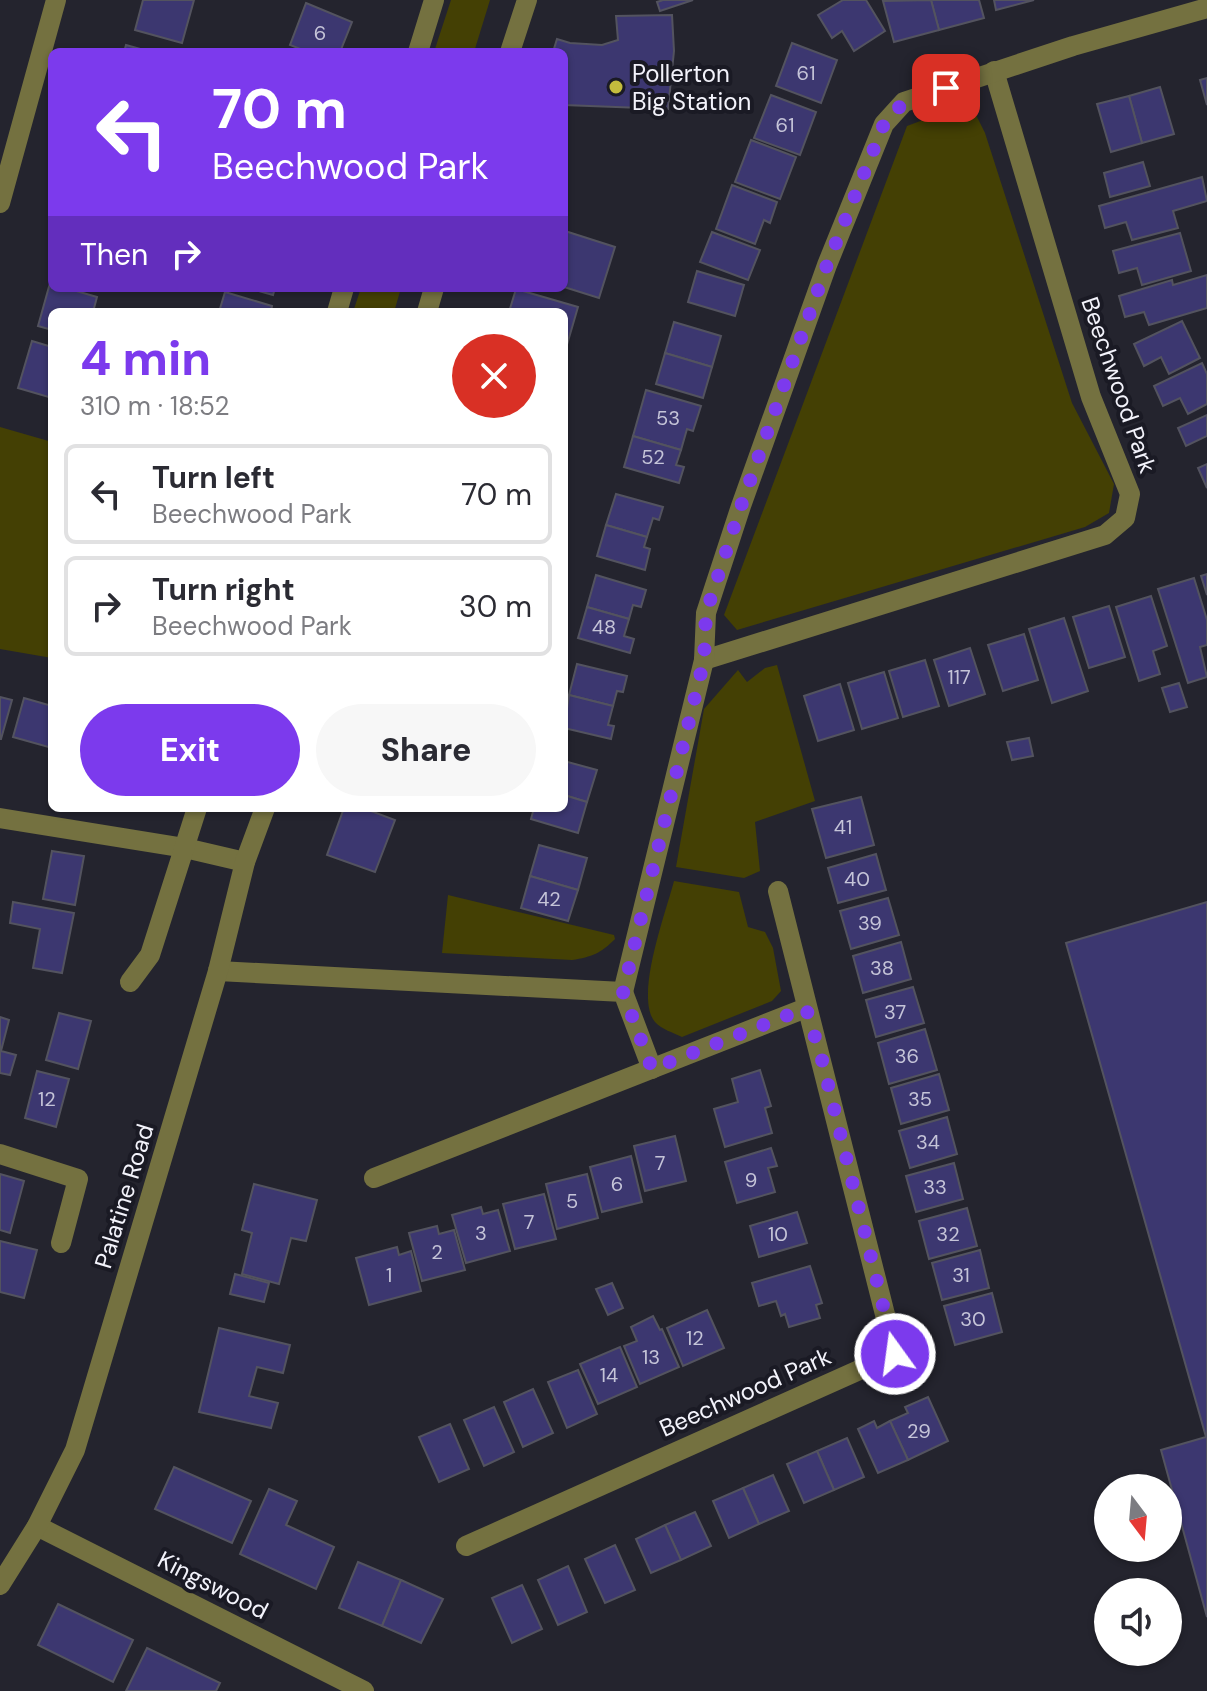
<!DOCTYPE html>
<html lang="en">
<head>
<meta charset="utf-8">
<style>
	body { margin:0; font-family:"DM Sans",sans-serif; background:#f7f7f7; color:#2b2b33; height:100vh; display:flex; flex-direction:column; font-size:30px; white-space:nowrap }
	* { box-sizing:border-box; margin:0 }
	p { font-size:26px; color:#7c7c81 }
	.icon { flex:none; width:44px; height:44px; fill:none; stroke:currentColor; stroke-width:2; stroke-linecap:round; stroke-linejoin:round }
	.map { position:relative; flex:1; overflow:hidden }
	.drawer { position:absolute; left:48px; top:308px; width:520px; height:504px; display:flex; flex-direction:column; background:#fff; border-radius:12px; box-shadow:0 2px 6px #0004 }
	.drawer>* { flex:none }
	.top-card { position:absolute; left:48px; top:48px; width:520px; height:244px; border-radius:12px; box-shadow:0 2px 6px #0004; background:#7c3aed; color:#fff; overflow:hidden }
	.needle { width:52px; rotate:164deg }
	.buttons { position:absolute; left:1094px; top:1474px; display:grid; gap:16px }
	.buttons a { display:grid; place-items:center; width:88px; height:88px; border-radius:50%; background:#fff; box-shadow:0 2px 6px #0004; font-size:40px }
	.pin { position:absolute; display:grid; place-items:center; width:68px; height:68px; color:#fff; margin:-34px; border-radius:16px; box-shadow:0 4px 12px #0006 }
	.me { position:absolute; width:88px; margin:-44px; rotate:346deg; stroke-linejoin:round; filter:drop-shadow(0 0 6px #0008) }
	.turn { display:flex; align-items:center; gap:28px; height:168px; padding:0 32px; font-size:36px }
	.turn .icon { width:104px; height:104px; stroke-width:2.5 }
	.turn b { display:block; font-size:56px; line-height:68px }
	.then { display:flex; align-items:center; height:76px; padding:0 32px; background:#0003; gap:16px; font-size:30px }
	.round { display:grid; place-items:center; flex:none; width:84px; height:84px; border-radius:42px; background:#f7f7f7 }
	.summary { display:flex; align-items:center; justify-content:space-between; height:136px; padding:0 32px }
	h1 { font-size:48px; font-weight:800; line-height:60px; color:#7c3aed }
	.cta { display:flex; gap:16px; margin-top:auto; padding:16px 32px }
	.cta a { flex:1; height:92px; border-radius:48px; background:#7c3aed; color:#fff; font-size:32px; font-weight:800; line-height:92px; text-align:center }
	.cta a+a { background:#f7f7f7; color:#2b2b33 }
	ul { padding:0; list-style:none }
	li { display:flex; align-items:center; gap:24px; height:100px; margin:0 16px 12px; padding:0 16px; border:4px solid #e1e1e2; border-radius:12px }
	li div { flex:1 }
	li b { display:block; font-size:30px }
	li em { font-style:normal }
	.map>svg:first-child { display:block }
	.green { fill:#444004 }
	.building { fill:#3c3770; stroke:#53535f; stroke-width:2 }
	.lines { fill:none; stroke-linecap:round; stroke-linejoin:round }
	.minor { stroke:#747140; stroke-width:20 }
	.route { stroke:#7c3aed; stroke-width:14; stroke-dasharray:0 25.2 }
	.poi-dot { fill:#c4bc3d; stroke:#1a1a24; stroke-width:3 }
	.labels { text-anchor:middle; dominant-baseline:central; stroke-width:8; stroke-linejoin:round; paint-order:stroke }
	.number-label { font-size:20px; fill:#c5c4d8 }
	.poi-label { font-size:24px; fill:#f3f3fb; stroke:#1a1a24; text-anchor:start }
	.street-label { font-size:24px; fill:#f3f3fb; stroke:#1a1a24 }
</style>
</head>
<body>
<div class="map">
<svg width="1207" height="1691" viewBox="0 0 1207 1691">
	<rect width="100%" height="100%" fill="#24242e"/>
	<g class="green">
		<polygon points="451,0 490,0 474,52 434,52"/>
		<polygon points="955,108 976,115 985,133 1072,403 1114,484 1109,513 1085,527 737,630 724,615 907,126"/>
		<polygon points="361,288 401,288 394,312 353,312"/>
		<polygon points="0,427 52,442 52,658 0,649"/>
		<polygon points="777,665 815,801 755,822 760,871 744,878 676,867 704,709 738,670 747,682 765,668"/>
		<path d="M674,881l65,11 9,35 17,5 8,16 8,43 -9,10 -90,36c-8,-4 -21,-8 -27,-15 -21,-25 11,-110 19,-141z"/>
		<path d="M448,895l166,40 1,4c-14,14 -23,18 -43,21l-130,-7z"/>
	</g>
	<g class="building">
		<polygon points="143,0 194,0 182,43 135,30"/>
		<polygon points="663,0 693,0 660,11 657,2"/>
		<polygon points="843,0 866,0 885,31 854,51 842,31 832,38 818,15"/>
		<polygon points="931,0 979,0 984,18 939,30"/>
		<polygon points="931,0 939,30 894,42 883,1"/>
		<polygon points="994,0 1034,0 996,10"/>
		<polygon points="306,3 352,22 340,52 308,52 290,45"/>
		<polygon points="672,15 674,51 668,109 564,105 564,52 553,52 557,39 570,43 602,45 618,40 616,16"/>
		<polygon points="792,43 837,60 821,103 776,86"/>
		<polygon points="126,45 151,52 124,52"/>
		<polygon points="1207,78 1207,105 1200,80"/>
		<polygon points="1160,87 1174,134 1142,143 1129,96"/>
		<polygon points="771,95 816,112 800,155 754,138"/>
		<polygon points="1129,96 1142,143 1111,152 1097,104"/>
		<polygon points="751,140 796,157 780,199 735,182"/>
		<polygon points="1143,162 1150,186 1110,197 1104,173"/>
		<polygon points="1202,177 1207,201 1173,211 1178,228 1132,240 1126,222 1105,228 1099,206"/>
		<polygon points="732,185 777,202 770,223 764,220 755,244 716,229"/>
		<polygon points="565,231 615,247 599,298 564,287"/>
		<polygon points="712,232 760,250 748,280 700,262"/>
		<polygon points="1180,233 1191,271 1142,285 1137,268 1119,273 1113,251"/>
		<polygon points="697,271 744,285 735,316 688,302"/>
		<polygon points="1207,275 1207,308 1149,325 1144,312 1125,317 1119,296 1172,280 1173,285"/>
		<polygon points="50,283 52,288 66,288 97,297 93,312 52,312 52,330 38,326"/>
		<polygon points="248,288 275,288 273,295"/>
		<polygon points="516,289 578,307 564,355 564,312 509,312"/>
		<polygon points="225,292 272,306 271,312 219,312"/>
		<polygon points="1182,321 1200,358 1169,374 1161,357 1144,366 1134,344"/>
		<polygon points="674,322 721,336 712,367 665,353"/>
		<polygon points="32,341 52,347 52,398 18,388"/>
		<polygon points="665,353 712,367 703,398 656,384"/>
		<polygon points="1202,363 1207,374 1207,404 1188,414 1180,398 1163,406 1154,386"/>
		<polygon points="646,390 701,406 693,431 687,429 681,450 633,436"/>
		<polygon points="1207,415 1207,436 1186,446 1178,428"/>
		<polygon points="633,436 681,450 676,465 684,467 679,483 624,467"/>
		<polygon points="1207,464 1207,488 1198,468"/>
		<polygon points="616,494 663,507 659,520 653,518 647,537 606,525"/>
		<polygon points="606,525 647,537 644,547 650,549 645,570 597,556"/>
		<polygon points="1207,574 1207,595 1201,576"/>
		<polygon points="596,575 646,590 641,607 633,605 629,619 587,607"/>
		<polygon points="1194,578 1207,620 1207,645 1200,647 1207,677 1188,683 1158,589"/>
		<polygon points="1151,596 1167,646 1153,651 1160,674 1139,681 1116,607"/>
		<polygon points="1109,606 1125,657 1089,668 1073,617"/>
		<polygon points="587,607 629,619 624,636 634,639 630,653 578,638"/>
		<polygon points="1064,618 1088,691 1052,703 1029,629"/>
		<polygon points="1024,634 1038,680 1003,691 988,645"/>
		<polygon points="970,648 985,694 949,706 934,660"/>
		<polygon points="925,660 939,706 903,717 889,671"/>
		<polygon points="577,664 627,676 623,692 617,691 613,706 569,695"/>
		<polygon points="884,672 898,718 862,729 848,683"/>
		<polygon points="1179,683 1187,707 1170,712 1162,688"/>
		<polygon points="840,684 854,730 818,741 804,696"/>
		<polygon points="569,695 613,706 608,725 614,726 611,739 564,728"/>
		<polygon points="0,697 12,700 1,739 0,739"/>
		<polygon points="24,698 52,706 52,748 13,737"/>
		<polygon points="1029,738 1033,756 1012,760 1007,742"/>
		<polygon points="564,761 597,770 587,802 564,795"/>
		<polygon points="564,795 587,802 578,833 531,819 534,808 564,808"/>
		<polygon points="861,797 874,845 826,858 812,809"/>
		<polygon points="344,808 363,808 395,820 375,872 327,855"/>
		<polygon points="539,845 587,858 578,890 530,876"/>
		<polygon points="52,851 84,856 75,905 43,899"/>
		<polygon points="876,854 886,890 838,903 828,868"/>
		<polygon points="530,876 578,890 568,921 521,908"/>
		<polygon points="888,898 899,935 851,949 840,911"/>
		<polygon points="13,902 74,913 62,973 33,968 40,929 10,923"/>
		<polygon points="1207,902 1207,1617 1161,1450 1206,1437 1066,943"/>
		<polygon points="901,942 911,979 863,993 853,956"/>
		<polygon points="913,987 924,1023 876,1037 866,1000"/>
		<polygon points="59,1013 91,1021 78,1069 46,1060"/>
		<polygon points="0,1017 9,1020 1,1051 16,1055 10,1075 0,1073"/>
		<polygon points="925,1029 937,1070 889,1084 878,1043"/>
		<polygon points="760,1070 771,1106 765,1108 772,1133 725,1147 714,1109 738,1102 732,1079"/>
		<polygon points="37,1071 69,1079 56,1127 25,1118"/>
		<polygon points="939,1074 949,1110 901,1124 891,1088"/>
		<polygon points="947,1117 957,1154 910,1168 899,1131"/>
		<polygon points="675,1136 686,1181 645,1191 634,1146"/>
		<polygon points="771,1148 777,1166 768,1168 775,1192 737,1203 725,1162"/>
		<polygon points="631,1156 642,1202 602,1212 590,1167"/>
		<polygon points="954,1163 963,1199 916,1212 906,1176"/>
		<polygon points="0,1174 24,1181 10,1233 0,1230"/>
		<polygon points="587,1174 598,1218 557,1229 546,1184"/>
		<polygon points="254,1184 317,1200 306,1241 291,1238 279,1284 242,1274 252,1233 242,1230"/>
		<polygon points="544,1194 556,1239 515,1249 503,1204"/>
		<polygon points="481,1207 483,1214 498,1210 510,1251 466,1263 452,1215"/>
		<polygon points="967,1208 977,1246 929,1259 919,1221"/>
		<polygon points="797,1212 807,1243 759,1257 750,1226"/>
		<polygon points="437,1226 439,1234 454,1230 465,1270 422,1281 409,1233"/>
		<polygon points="0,1241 37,1250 24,1298 0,1292"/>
		<polygon points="397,1247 399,1255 411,1251 421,1291 369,1305 356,1258"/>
		<polygon points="980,1250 989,1288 942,1300 932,1263"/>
		<polygon points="810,1266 822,1303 816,1305 820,1318 789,1327 785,1314 781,1316 776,1301 759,1306 752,1283"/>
		<polygon points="235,1274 269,1283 264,1302 230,1294"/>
		<polygon points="612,1283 623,1308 608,1315 596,1289"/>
		<polygon points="992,1293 1002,1332 955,1345 944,1306"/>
		<polygon points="707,1310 724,1348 683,1366 667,1328"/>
		<polygon points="653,1316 660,1330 662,1329 679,1367 640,1384 624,1346 637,1341 631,1327"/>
		<polygon points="219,1328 290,1345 283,1373 257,1367 249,1396 278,1403 271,1428 199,1412"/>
		<polygon points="620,1347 637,1387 598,1404 580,1364"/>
		<polygon points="578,1370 597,1414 567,1428 548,1382"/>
		<polygon points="533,1389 553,1433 523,1447 504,1402"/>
		<polygon points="928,1397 948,1441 908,1460 890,1421 908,1413 905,1407"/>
		<polygon points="494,1407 514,1452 484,1466 464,1420"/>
		<polygon points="874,1421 877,1428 890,1421 908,1460 878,1473 858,1429"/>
		<polygon points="450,1424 469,1469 439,1482 419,1437"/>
		<polygon points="847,1438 864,1477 834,1490 817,1451"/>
		<polygon points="817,1451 834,1490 804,1503 787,1464"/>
		<polygon points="174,1467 251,1501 232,1543 155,1509"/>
		<polygon points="773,1475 789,1511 759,1524 743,1488"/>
		<polygon points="743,1488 759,1524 729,1538 713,1501"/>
		<polygon points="269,1489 297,1501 286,1525 334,1547 316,1589 240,1554"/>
		<polygon points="695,1512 711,1546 681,1560 665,1525"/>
		<polygon points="665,1525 681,1560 651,1573 636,1539"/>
		<polygon points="615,1545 635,1590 605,1603 585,1559"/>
		<polygon points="358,1562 401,1580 382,1626 339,1608"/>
		<polygon points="568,1566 587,1612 558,1625 538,1580"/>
		<polygon points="401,1580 443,1599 421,1643 382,1626"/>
		<polygon points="522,1585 542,1629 512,1643 492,1598"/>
		<polygon points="58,1604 133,1640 113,1682 38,1645"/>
		<polygon points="147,1648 220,1683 216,1691 126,1691"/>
	</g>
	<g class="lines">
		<g class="minor">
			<polyline points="418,52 434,0"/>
			<polyline points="510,52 527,0"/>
			<polyline points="0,203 56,0"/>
			<polyline points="337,312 344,288"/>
			<polyline points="427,312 434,288"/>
			<polyline points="704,660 1105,535 1125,518 1130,494 1091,397 994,71"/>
			<polyline points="0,818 185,848 245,862"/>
			<polyline points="218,971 623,992 652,1069"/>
			<polyline points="130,982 150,955 197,808"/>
			<polyline points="623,992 704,660 706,613 741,506 827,265 884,124 904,102 1073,46 1207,8"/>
			<polyline points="0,1154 78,1179 61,1243"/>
			<polyline points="374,1178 806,1008"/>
			<polyline points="37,1526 364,1691"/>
			<polyline points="466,1546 895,1354 778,891"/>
			<polyline points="0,1585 37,1526 75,1450 218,971 245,862 265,808"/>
		</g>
	</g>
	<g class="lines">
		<polyline class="route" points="895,1354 822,1060 806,1008 652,1069 623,992 704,660 706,613 741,506 827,265 884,124 904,102 946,88"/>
	</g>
	<circle class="poi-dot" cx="616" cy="87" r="8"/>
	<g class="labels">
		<g class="number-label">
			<text x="320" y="33">6</text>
			<text x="806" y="73">61</text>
			<text x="785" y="125">61</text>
			<text x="668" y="418">53</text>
			<text x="653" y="457">52</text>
			<text x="604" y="627">48</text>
			<text x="959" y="677">117</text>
			<text x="843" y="827">41</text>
			<text x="857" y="879">40</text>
			<text x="549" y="899">42</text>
			<text x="870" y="923">39</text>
			<text x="882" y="968">38</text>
			<text x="895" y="1012">37</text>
			<text x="907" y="1056">36</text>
			<text x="47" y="1099">12</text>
			<text x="920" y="1099">35</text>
			<text x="928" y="1142">34</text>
			<text x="660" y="1163">7</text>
			<text x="751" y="1180">9</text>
			<text x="617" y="1184">6</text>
			<text x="935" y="1187">33</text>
			<text x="572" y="1201">5</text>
			<text x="529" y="1222">7</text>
			<text x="481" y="1233">3</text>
			<text x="778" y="1234">10</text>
			<text x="948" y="1234">32</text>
			<text x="437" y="1252">2</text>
			<text x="389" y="1275">1</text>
			<text x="961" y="1275">31</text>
			<text x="973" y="1319">30</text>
			<text x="695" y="1338">12</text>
			<text x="651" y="1357">13</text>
			<text x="609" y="1375">14</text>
			<text x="919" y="1431">29</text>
		</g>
		<g class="poi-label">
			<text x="632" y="73">Pollerton<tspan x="632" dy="28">Big Station</tspan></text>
		</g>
		<g class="street-label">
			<text transform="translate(1119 385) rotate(71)">Beechwood Park</text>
			<text transform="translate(124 1196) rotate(-73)">Palatine Road</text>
			<text transform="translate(745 1392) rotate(-24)">Beechwood Park</text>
			<text transform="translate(213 1585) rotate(27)">Kingswood</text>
		</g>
	</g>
</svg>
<div class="buttons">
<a><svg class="needle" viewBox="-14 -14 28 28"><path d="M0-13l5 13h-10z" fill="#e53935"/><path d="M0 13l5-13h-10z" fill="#7c7c81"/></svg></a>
<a><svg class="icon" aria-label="sound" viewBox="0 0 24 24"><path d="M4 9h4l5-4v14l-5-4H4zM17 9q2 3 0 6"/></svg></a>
</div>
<div class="pin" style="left:946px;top:88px;background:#d93025"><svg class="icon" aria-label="arrive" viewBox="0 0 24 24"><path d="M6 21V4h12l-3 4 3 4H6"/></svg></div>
<svg class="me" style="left:895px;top:1354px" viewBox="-20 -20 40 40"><circle r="17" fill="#7c3aed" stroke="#fff" stroke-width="3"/><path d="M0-11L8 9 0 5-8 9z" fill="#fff"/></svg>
<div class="top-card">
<div class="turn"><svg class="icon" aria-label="left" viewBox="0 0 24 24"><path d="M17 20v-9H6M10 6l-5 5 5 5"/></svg><div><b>70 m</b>Beechwood Park</div></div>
<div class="then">Then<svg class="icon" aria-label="right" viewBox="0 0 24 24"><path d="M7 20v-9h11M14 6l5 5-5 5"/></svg></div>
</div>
<section class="drawer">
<div class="summary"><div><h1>4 min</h1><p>310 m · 18:52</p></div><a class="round" style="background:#d93025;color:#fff"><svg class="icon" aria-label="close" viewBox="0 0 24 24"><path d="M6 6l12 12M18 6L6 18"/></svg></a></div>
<ul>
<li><svg class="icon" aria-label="left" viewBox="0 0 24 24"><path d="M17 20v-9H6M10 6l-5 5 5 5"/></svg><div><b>Turn left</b><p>Beechwood Park</p></div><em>70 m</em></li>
<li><svg class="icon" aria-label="right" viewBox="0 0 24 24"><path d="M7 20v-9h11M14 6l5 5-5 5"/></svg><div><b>Turn right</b><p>Beechwood Park</p></div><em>30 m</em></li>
</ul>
<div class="cta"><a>Exit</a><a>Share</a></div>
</section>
</div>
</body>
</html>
